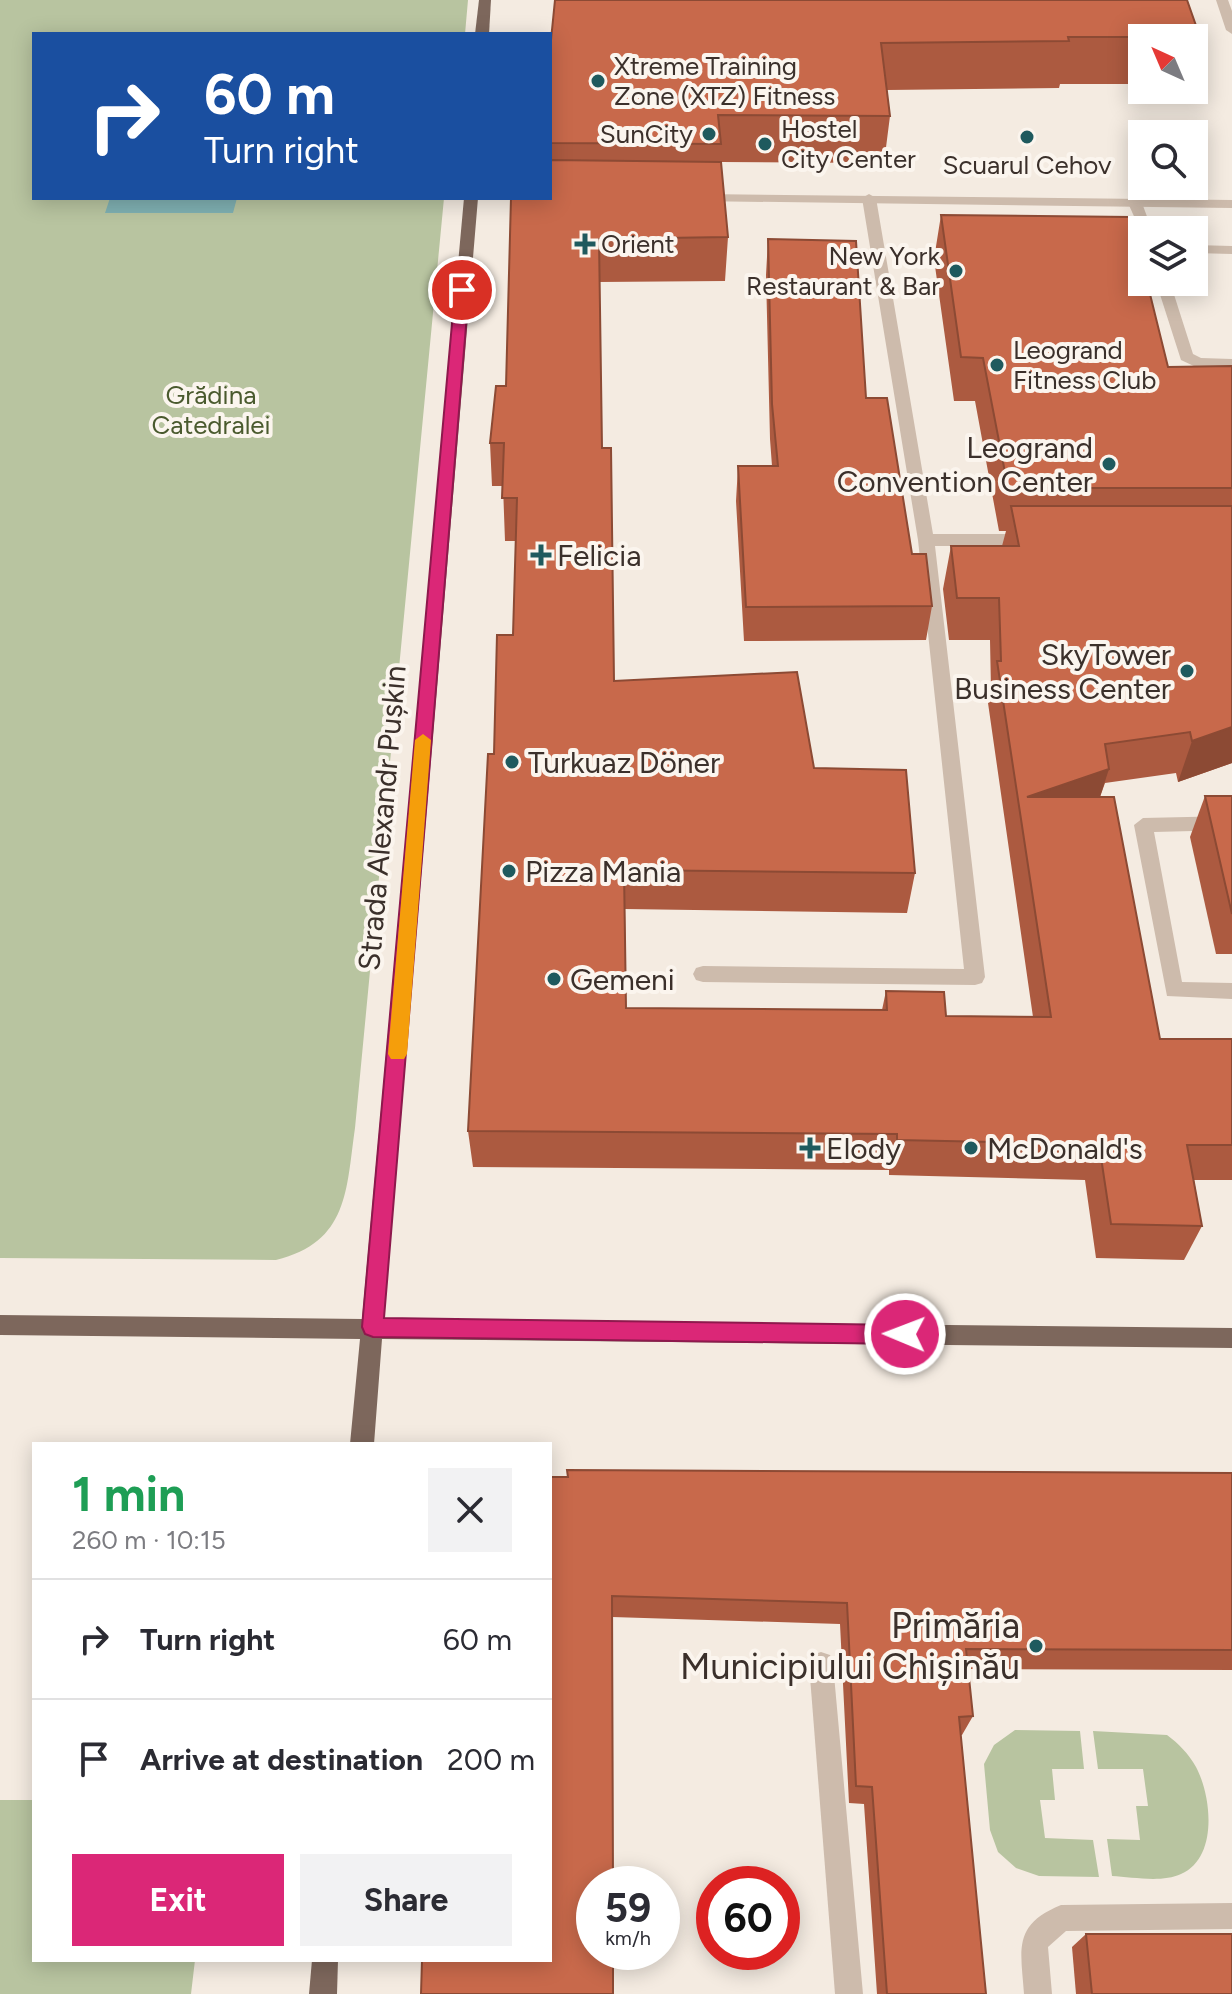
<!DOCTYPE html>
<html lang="en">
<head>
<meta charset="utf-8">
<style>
	body { margin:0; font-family:Figtree,sans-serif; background:#f2f2f3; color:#2b2b33; height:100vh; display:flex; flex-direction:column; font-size:30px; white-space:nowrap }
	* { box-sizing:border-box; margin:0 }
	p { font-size:26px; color:#7c7c81 }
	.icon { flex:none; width:44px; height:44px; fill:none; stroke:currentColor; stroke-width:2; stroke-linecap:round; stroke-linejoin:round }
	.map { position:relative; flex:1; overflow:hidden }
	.panel { position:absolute; left:32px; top:1442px; width:520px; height:520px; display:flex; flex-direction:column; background:#fff; border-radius:0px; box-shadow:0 4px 20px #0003 }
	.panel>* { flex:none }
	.hud { position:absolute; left:32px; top:32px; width:520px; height:168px; border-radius:0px; box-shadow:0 4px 20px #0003; background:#1a4fa0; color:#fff; overflow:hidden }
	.needle { width:52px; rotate:316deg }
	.controls { position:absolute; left:1128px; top:24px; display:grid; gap:16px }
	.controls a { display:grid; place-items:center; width:80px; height:80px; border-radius:0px; background:#fff; box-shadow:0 4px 20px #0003; font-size:40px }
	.speed { position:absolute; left:576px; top:1866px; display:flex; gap:16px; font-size:40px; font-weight:700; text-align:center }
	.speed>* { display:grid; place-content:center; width:104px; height:104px; border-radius:50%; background:#fff; box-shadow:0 4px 20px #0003; line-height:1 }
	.speed small { font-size:20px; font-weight:400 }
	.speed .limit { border:12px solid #d22; background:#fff; color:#111 }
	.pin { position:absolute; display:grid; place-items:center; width:68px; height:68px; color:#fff; margin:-34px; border:4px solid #fff; border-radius:50%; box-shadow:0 2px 8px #0007 }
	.me { position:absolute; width:88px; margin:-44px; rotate:271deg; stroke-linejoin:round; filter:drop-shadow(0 0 6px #0008) }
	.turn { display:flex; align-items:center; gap:28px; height:168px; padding:0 40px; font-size:36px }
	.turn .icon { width:104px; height:104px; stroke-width:2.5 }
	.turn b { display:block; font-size:56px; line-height:68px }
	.round { display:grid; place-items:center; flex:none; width:84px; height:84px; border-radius:0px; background:#f2f2f3 }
	.summary { display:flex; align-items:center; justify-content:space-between; height:136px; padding:0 40px }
	h1 { font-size:48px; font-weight:700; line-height:60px; color:#1e9e55 }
	.primary-button { display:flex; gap:16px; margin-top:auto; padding:16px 40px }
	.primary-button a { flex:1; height:92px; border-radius:0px; background:#db2777; color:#fff; font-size:32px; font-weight:700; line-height:92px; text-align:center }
	.primary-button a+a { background:#f2f2f3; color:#2b2b33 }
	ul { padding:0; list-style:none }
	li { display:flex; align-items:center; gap:24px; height:120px; padding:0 40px; border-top:2px solid #e1e1e2 }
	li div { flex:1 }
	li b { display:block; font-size:30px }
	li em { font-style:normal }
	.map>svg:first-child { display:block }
	.green { fill:#b8c4a0 }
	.water { fill:#7fb0b2 }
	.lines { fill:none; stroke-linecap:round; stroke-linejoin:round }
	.lane { fill:#cdbbac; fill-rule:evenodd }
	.street { fill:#cdbbac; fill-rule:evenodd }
	.primary { fill:#7d675c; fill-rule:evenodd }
	.wall { fill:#ac5a40 }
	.shaded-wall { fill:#8c4a34 }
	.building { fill:#c8694b; stroke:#8c4a34; stroke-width:2 }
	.route { fill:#db2777; stroke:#8e194d; stroke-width:2 }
	.slow { fill:#f59e0b }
	.poi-dot { fill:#1f5a5e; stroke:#fbf5ee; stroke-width:3 }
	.labels { text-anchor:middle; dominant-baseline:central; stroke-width:8; stroke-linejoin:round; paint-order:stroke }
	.far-poi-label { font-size:26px; fill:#3b302b; stroke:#fbf5ee; text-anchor:start }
	.far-park-label { font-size:26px; fill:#4a5a2e; stroke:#fbf5ee }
	.poi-label { font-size:30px; fill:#3b302b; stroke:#fbf5ee; text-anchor:start }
	.street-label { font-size:30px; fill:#3b302b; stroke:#fbf5ee }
	.near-poi-label { font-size:36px; fill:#3b302b; stroke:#fbf5ee; text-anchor:end }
</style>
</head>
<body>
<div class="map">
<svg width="1232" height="1994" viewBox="0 0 1232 1994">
	<rect width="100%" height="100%" fill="#f4ebe1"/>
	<g class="green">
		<path d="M0,0h468l-3,34h-431v164h410l-89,930c-9,62 -6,114 -79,132l-276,-2z"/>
		<polygon points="1015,1730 1080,1731 1084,1769 1052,1769 1055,1800 1040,1800 1045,1838 1093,1840 1099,1877 1039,1876 1016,1868 998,1852 990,1830 984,1764 994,1745"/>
		<path d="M1093,1731l74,4c11,8 22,19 29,32 16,30 22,91 -15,107 -19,9 -49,3 -69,2l-5,-37 33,1 -4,-34h12l-5,-37h-45z"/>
		<polygon points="0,1800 34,1800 34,1960 195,1960 191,1994 0,1994"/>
	</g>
	<polygon class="water" points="110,198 237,198 233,213 105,213"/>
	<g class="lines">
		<g class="lane">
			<polygon points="869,194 876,198 933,534 1028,534 1036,540 1028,546 935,546 985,977 982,983 975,985 703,982 696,980 693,974 696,968 703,966 964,969 918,540 862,198"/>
			<polygon points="1135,199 1142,203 1152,230 1142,230 1142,234 1128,203"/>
			<polygon points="1194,245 1232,246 1232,254 1194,253"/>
			<polygon points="1156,282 1170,282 1193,354 1201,358 1232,359 1232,369 1198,368 1181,360"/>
			<polygon points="1232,816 1232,830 1154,832 1182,982 1232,983 1232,999 1167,996 1134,825 1143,818"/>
			<polygon points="821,1652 830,1655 833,1664 863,1994 835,1994 809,1664 812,1655"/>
			<path d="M1232,1903v26l-166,2 -18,16 4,47h-28c-3,-44 -12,-69 37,-89z"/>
		</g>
		<g class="street">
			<polygon points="1216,0 1228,0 1232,11 1232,34 1226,30"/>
			<polygon points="700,194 1232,200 1232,208 695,201 693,198"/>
		</g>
		<g class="primary">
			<polygon points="479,0 491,0 489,34 475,34"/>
			<polygon points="464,198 478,198 384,1319 1232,1328 1232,1348 382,1339 374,1444 350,1444 360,1339 0,1335 0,1315 362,1319"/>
			<polygon points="312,1960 338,1960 337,1994 309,1994"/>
		</g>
	</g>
	<g class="wall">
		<polygon points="551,37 1200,37 1194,60 1194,38 1142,38 1142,84 1060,84 1059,88 887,90 890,116 884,163 721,162 728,237 725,281 599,282 602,448 614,681 814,768 915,873 907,913 625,909 626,1008 882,1010 886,991 946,1016 1033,1017 988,703 991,690 990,640 949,640 943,589 951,546 1002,546 1006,531 999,531 975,401 954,401 934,259 941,215 1168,367 1232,366 1232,763 1178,782 1176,773 1105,783 1100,797 1160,1039 1232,1039 1232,1180 1194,1180 1202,1226 1184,1260 1096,1258 1085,1180 889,1175 889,1170 473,1167 468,1131 494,754 513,635 516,541 505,541 503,486 492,486 490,443 506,386 550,198"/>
		<polygon points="768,239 866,398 912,554 932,606 926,640 744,641 736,501 738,466 772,466 770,439 766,275"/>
		<polygon points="1205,796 1232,796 1232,954 1216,954 1190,837"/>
		<polygon points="567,1470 1232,1473 1232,1670 968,1669 973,1716 962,1735 961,1735 986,1994 877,1994 864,1804 849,1803 840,1624 612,1617 567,1477"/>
		<polygon points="1086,1934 1232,1994 1076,1994 1072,1947"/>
	</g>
	<g class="shaded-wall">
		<polygon points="1232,727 1232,763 1178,782 1192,741"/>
		<polygon points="1109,769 1096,809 1027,797"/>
	</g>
	<g class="building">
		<polygon points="555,0 1187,0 1200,37 1068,37 1069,41 881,43 890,116 718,115 721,144 550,143 550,50"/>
		<polygon points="550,160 721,162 728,237 599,239 602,448 611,448 614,681 797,672 814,768 906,770 915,873 624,870 626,1008 887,1010 886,991 944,992 946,1016 1051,1017 997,661 1001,661 999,598 957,598 951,546 1019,546 1011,506 1232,506 1232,727 1192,741 1190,732 1105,744 1109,769 1027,797 1114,797 1160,1039 1232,1039 1232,1145 1187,1145 1202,1226 1111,1224 1099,1144 897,1140 897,1134 468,1131 488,754 494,754 497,635 513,635 517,498 502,498 504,443 490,443 496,386 506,386 511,198 550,198"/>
		<polygon points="941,215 1131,217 1142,261 1142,282 1147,282 1168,367 1232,366 1232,488 1008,488 983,358 961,357"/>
		<polygon points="768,239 856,241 866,398 887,398 912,554 926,554 932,606 746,607 738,466 778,466 772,404"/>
		<polygon points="1205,796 1232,796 1232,914"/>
		<polygon points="567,1470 1232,1473 1232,1650 966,1649 973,1716 959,1717 986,1994 887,1994 872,1787 856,1786 847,1603 612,1596 613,1884 594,1884 594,1952 613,1952 613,1994 421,1994 422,1960 550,1960 550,1477 568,1477"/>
		<polygon points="1086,1934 1232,1934 1232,1994 1092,1994"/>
	</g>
	<polygon class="route" points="462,286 469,290 384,1318 905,1325 912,1328 915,1334 912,1341 905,1344 373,1337 365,1334 362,1327 455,290"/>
	<polygon class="slow" points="423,734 431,740 407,1054 404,1059 391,1059 388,1054 415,740"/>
	<g class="poi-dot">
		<circle cx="598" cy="81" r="8"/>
		<circle cx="709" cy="134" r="8"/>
		<circle cx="1027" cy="137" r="8"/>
		<circle cx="765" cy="144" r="8"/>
		<path d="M581 232h8v8h8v8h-8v8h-8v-8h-8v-8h8z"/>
		<circle cx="956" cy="271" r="8"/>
		<circle cx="997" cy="365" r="8"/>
		<circle cx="1109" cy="464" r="8"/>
		<path d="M537 543h8v8h8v8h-8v8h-8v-8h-8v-8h8z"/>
		<circle cx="1187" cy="671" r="8"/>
		<circle cx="512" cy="762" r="8"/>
		<circle cx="509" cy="871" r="8"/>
		<circle cx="554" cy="979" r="8"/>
		<path d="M806 1136h8v8h8v8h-8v8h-8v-8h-8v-8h8z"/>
		<circle cx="971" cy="1148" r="8"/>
		<circle cx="1036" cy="1646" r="8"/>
	</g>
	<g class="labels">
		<g class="far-poi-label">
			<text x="614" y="66">Xtreme Training<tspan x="614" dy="30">Zone (XTZ) Fitness</tspan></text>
			<text x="781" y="129">Hostel<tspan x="781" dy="30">City Center</tspan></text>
			<text x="693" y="134" text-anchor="end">SunCity</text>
			<text x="1027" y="165" text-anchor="middle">Scuarul Cehov</text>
			<text x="601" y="244">Orient</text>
			<text x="940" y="256" text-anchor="end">New York<tspan x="940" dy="30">Restaurant &amp; Bar</tspan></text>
			<text x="1013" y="350">Leogrand<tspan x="1013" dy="30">Fitness Club</tspan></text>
		</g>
		<g class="far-park-label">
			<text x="211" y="395">Grădina<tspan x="211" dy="30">Catedralei</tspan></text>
		</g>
		<g class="poi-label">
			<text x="1093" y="447" text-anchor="end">Leogrand<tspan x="1093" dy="34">Convention Center</tspan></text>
			<text x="557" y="555">Felicia</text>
			<text x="1171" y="654" text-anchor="end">SkyTower<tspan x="1171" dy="34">Business Center</tspan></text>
			<text x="528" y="762">Turkuaz Döner</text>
			<text x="525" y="871">Pizza Mania</text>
			<text x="570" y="979">Gemeni</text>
			<text x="826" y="1148">Elody</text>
			<text x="987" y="1148">McDonald's</text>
		</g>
		<g class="street-label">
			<text transform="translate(382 818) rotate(-85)">Strada Alexandr Pușkin</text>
		</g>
		<g class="near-poi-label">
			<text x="1020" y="1625">Primăria<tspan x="1020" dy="41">Municipiului Chișinău</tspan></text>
		</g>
	</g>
</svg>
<div class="controls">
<a><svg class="needle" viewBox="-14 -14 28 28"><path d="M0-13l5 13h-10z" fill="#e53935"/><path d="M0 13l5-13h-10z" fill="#7c7c81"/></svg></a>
<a><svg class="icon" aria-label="search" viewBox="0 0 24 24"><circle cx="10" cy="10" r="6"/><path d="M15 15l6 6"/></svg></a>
<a><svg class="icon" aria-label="layers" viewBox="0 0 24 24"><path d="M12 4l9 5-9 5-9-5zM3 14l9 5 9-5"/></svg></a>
</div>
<div class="speed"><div>59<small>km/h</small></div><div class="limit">60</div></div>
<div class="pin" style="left:462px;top:290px;background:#d93025"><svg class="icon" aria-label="arrive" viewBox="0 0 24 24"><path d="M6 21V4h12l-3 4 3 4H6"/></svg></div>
<svg class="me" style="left:905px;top:1334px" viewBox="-20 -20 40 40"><circle r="17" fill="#db2777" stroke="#fff" stroke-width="3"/><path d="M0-11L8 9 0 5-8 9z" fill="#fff"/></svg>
<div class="hud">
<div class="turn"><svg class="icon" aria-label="right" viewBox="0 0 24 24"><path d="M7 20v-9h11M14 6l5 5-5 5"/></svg><div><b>60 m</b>Turn right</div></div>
</div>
<section class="panel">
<div class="summary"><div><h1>1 min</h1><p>260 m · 10:15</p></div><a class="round"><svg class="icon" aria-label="close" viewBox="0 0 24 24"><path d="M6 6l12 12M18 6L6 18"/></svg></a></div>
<ul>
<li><svg class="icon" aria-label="right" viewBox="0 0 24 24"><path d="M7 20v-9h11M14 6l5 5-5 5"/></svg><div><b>Turn right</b></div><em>60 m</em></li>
<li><svg class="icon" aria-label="arrive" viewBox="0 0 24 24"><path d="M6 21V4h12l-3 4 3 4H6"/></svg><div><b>Arrive at destination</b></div><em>200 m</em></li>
</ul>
<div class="primary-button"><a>Exit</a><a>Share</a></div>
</section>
</div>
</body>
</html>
